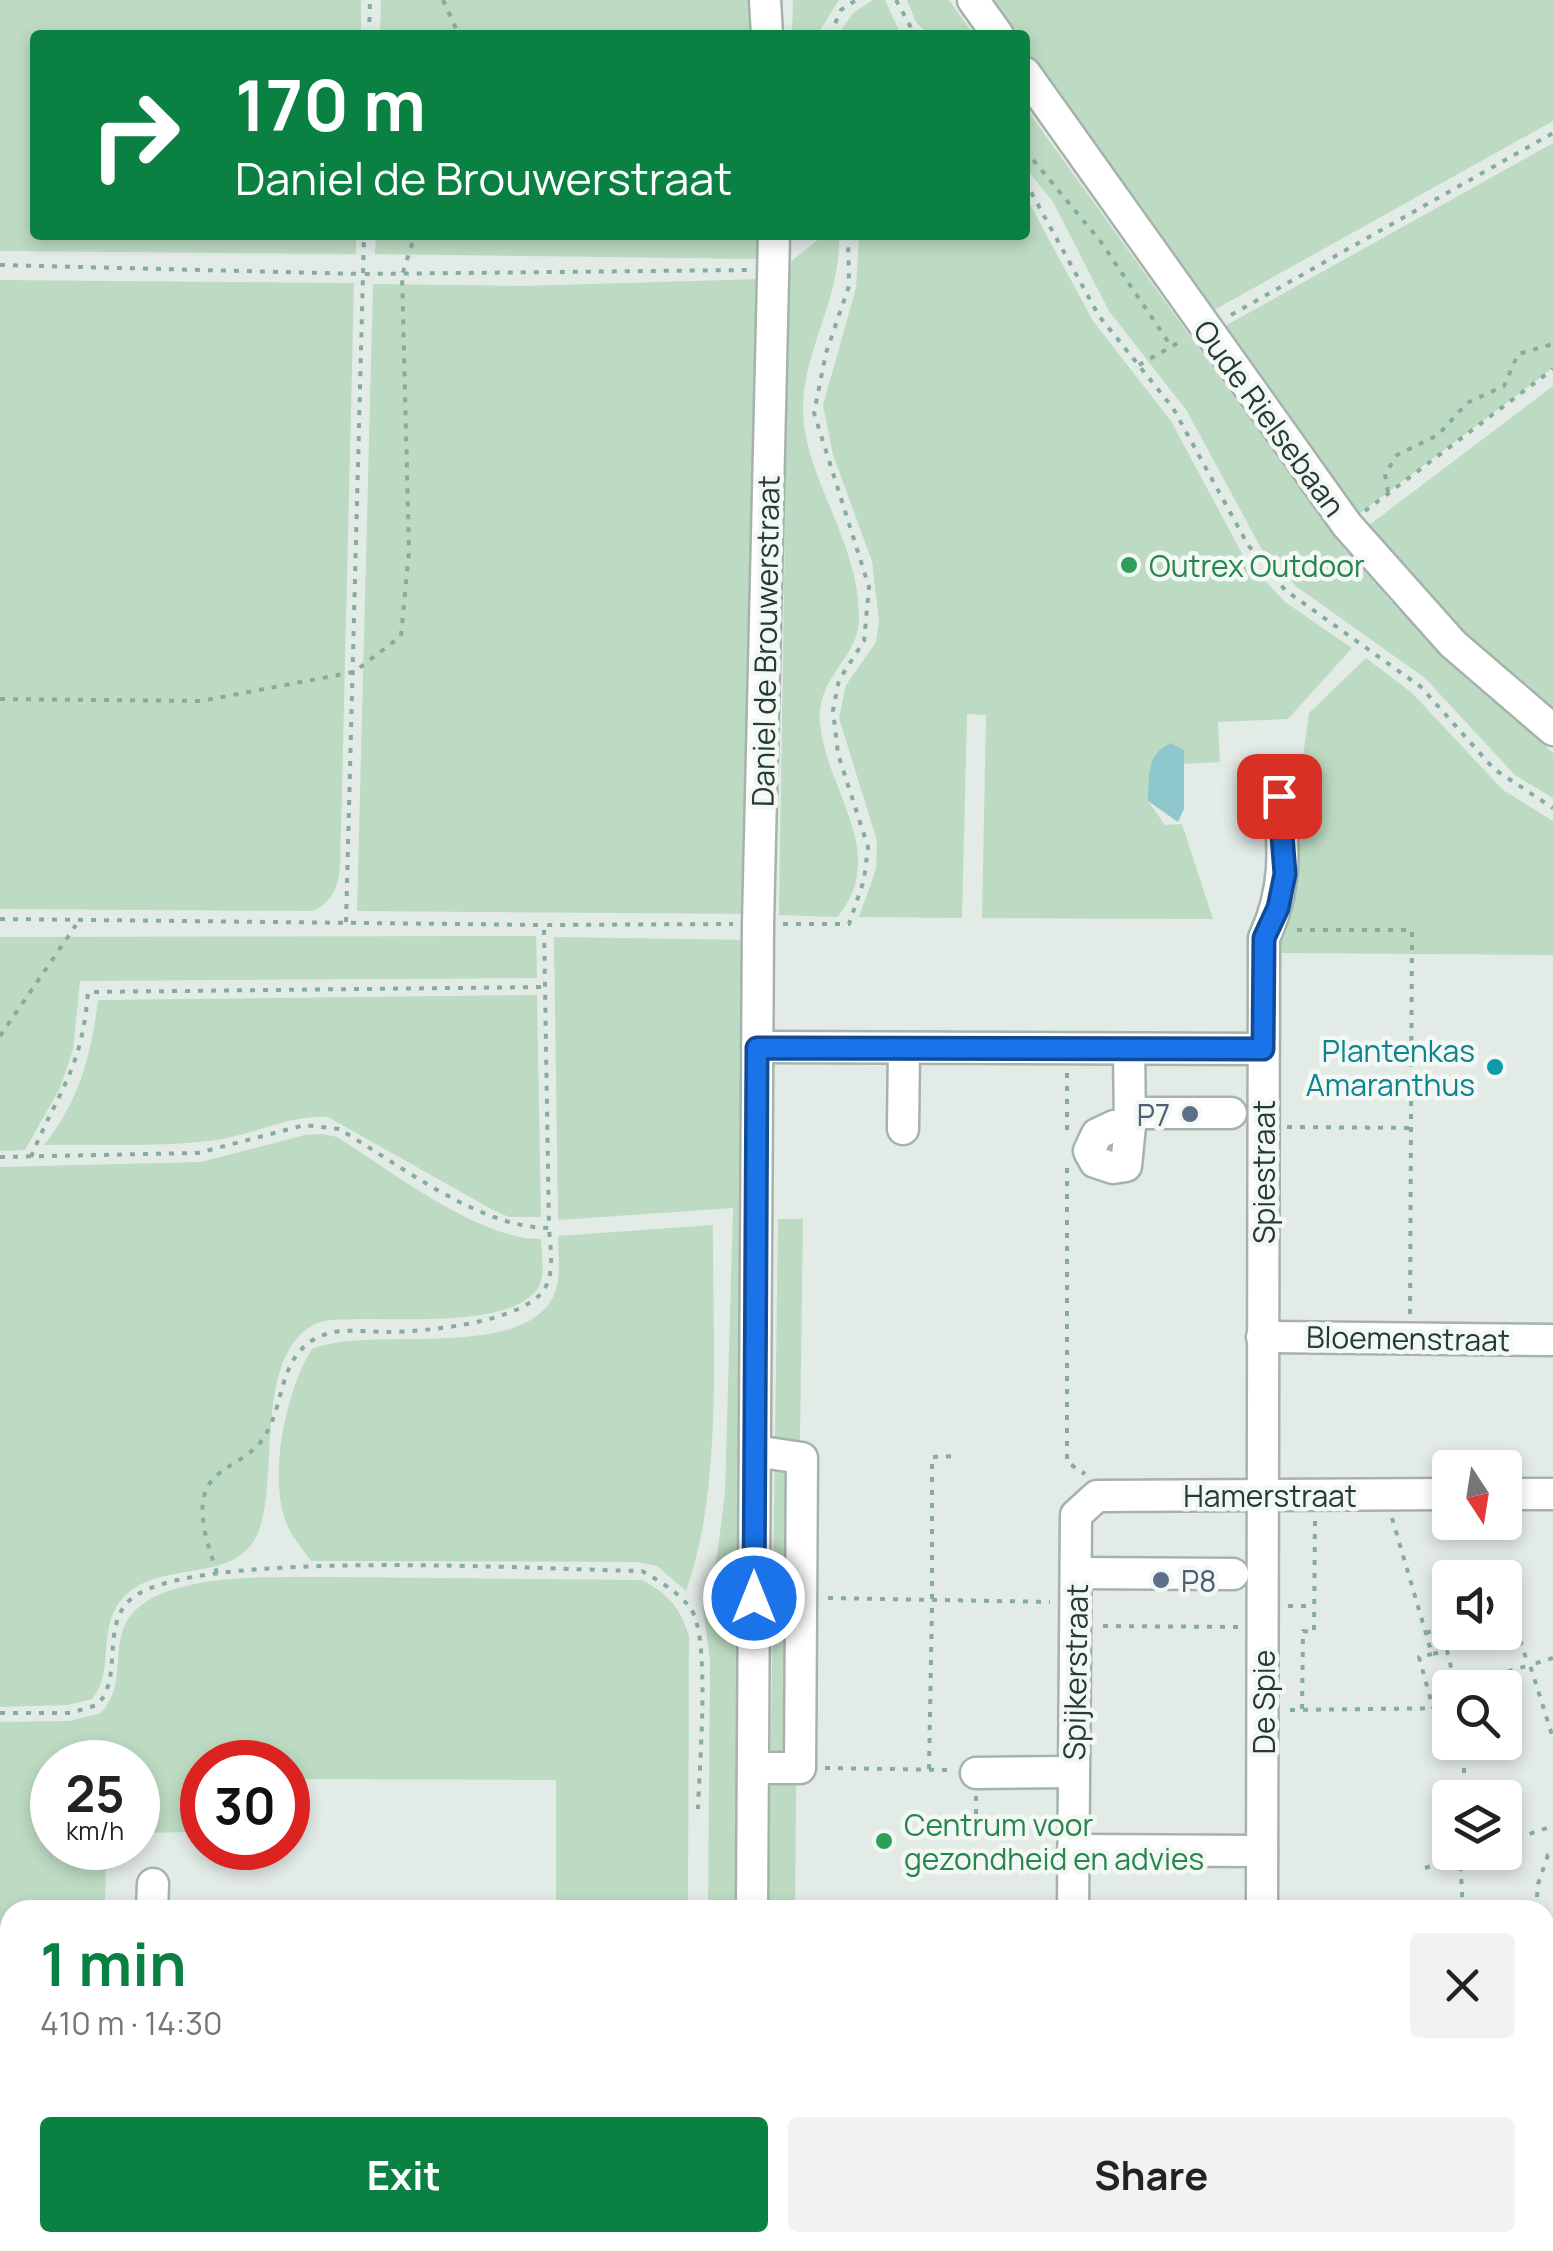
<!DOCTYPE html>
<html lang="en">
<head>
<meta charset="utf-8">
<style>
	body { margin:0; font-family:Manrope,sans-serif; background:#f2f2f2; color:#222; height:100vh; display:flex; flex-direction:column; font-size:38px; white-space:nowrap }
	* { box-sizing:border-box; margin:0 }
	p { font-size:32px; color:#767676 }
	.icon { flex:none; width:55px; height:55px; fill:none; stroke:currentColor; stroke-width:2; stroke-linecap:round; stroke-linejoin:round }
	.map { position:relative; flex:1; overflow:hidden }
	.sheet { position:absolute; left:0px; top:1900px; width:1555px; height:352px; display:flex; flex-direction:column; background:#fff; border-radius:30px 30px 0 0; box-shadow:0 5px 15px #0003 }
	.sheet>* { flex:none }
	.hud { position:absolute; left:30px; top:30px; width:1000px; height:210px; border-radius:10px; box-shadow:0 5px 15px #0003; background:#0b8043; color:#fff; overflow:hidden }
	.needle { width:65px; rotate:168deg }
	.tools { position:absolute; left:1432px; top:1450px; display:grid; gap:20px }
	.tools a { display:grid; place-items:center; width:90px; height:90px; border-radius:10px; background:#fff; box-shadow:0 5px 15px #0003; font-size:50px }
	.speed { position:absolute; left:30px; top:1740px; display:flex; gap:20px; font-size:50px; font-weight:700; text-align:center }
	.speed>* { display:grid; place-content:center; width:130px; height:130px; border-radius:50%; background:#fff; box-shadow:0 5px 15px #0003; line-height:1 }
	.speed small { font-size:25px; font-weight:400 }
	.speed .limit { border:15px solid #d22; background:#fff; color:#111 }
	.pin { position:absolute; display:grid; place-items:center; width:85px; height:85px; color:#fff; margin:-42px; border-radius:20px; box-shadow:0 5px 15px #0006 }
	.me { position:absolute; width:110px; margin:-55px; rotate:0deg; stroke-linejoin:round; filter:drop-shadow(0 0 8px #0008) }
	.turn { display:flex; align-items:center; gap:35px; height:210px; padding:0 40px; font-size:45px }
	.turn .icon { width:130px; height:130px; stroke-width:2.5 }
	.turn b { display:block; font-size:70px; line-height:85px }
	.round { display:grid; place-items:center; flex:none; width:105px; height:105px; border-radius:10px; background:#f2f2f2 }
	.head { display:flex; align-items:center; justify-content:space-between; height:170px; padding:0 40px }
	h1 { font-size:60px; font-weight:700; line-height:75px; color:#0b8043 }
	.cta { display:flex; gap:20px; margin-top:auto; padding:20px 40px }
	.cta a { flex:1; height:115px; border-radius:10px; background:#0b8043; color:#fff; font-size:40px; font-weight:700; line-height:115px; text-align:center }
	.cta a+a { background:#f2f2f2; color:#222 }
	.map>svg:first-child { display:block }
	.green { fill:#bddbc2 }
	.water { fill:#8fc8cc }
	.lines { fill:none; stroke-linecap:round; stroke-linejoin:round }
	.minor-casing { stroke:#a6b3ad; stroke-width:35 }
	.path { stroke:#86ac9d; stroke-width:4; stroke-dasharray:5 8; stroke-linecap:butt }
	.minor { stroke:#fff; stroke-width:30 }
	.route-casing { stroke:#114b97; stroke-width:25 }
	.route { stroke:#1a73e8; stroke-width:18 }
	.leisure-dot { fill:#2e9e5b; stroke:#f3f8f5; stroke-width:4 }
	.culture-dot { fill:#0f9aa8; stroke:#f3f8f5; stroke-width:4 }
	.service-dot { fill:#5c6f8a; stroke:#f3f8f5; stroke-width:4 }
	.labels { text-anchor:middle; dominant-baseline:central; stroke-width:9; stroke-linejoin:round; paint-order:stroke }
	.street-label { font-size:30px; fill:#243b33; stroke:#f3f8f5 }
	.leisure-label { font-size:30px; fill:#27864d; stroke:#f3f8f5; text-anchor:start }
	.culture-label { font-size:30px; fill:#0d838f; stroke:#f3f8f5; text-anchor:end }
	.service-label { font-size:30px; fill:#4e5e75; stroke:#f3f8f5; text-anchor:end }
</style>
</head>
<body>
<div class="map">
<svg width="1553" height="2251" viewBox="0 0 1553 2251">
	<rect width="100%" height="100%" fill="#e3ebe7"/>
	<g class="green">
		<polygon points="0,0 361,0 361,35 35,35 35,235 356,235 356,254 0,251"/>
		<polygon points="381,0 755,0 756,35 380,35"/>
		<polygon points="793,0 839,0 817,35 792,35"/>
		<polygon points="873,0 885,0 901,35 838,35 853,13"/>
		<polygon points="907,0 949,0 974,35 929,35 916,22"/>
		<polygon points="983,0 1553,0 1553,121 1207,314 1025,59 1025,35 1008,35"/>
		<polygon points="1025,107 1336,539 1396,607 1553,753 1553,798 1515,775 1425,678 1297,587 1262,550 1187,411 1109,311 1053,202 1025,167"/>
		<polygon points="1553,143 1553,368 1355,517 1218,330"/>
		<polygon points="1025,195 1093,321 1171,421 1246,561 1285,602 1352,648 1288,719 1218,722 1220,762 1183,764 1183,750 1148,801 1165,825 1182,824 1213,919 982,918 986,715 967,714 962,918 859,917 876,869 877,841 839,718 846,685 876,642 879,621 872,561 833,455 823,405 856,288 859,235 1025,235"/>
		<polygon points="376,235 760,235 761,259 375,254"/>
		<path d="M824,235h15c2,63 -34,111 -36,171 -1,70 57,135 56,213 0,39 -43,57 -39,104 5,65 71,132 17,194l-58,-2 10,-652z"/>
		<polygon points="761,279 753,914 357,911 373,284 522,286"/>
		<path d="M0,280l354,3 -13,548c-2,32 5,65 -28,80l-313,-2z"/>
		<polygon points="1553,386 1553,714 1455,626 1364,529"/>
		<polygon points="1366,658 1412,693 1503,790 1553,821 1553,955 1276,953 1309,713"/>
		<polygon points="536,936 537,978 80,981 73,1050 60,1088 25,1150 0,1151 0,937"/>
		<polygon points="554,937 750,940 740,1910 708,1910 710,1660 703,1608 717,1557 725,1492 733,1208 558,1220"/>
		<path d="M537,995l4,222h-32l-16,-7 -165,-93c-37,-2 -69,15 -105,22 -59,9 -120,5 -179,6 36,-45 47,-90 54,-145z"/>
		<path d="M322,1134l15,3c53,33 142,103 204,102 0,16 6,40 -5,52 -29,36 -135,27 -177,28 -14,1 -34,-1 -46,6 -60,34 -33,155 -55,208 -21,51 -93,27 -131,61 -33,29 -10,77 -35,105l-24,6 -68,2v-540l201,-5 104,-27z"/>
		<polygon points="778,1219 803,1219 798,1583 773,1584"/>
		<path d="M713,1225c-1,112 11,261 -27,366l-29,-25 -20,-4 -326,-1c-8,-12 -20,-25 -25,-39 -18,-46 0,-132 26,-173 58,-24 208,13 241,-52 9,-18 5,-41 5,-61z"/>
		<path d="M333,1577l309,3c27,15 38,27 47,56l-1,274h-132v-130l-268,-1v-17h-86v16l-6,1 -2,53 -56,1v-71h-86v86h54l-1,62h-95v124h-10v-312l69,-1 32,-8c22,-24 13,-51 21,-80 18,-65 156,-55 211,-56z"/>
		<polygon points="773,1605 798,1605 795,1910 768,1910"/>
		<polygon points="1545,2046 1553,2046 1553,2156 1545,2161"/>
		<polygon points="0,2055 10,2055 10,2157 0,2159"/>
		<polygon points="10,2174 10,2242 30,2243 19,2251 0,2251 0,2176"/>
		<polygon points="523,2242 700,2243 688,2251 521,2251 518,2246"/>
		<polygon points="1553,2242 1553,2251 1433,2251 1436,2243"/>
		<polygon points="57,2243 158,2243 164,2251 47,2251"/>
	</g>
	<path class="water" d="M1171,743l13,7v59l-6,13 -30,-21c1,-24 -2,-47 23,-58z"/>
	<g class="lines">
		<g class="minor-casing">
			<g id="minor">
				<polyline points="765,0 767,35"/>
				<polyline points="973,0 998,35"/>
				<polyline points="1025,73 1347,525 1453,644 1553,730"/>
				<polyline points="757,1047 1263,1049"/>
				<polyline points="1129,1049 1130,1126 1114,1126 1097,1134 1089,1151 1095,1162 1113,1168 1126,1166 1130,1126"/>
				<polyline points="1130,1113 1231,1113"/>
				<polyline points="903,1129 904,1048"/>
				<polyline points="1262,1337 1553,1340"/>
				<polyline points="1505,1494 1553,1494"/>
				<polyline points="1076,1573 1233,1574"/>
				<polyline points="753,1768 800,1768 802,1458 755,1451"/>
				<polyline points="976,1773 1073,1772"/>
				<polyline points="1073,1850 1262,1851"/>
				<polyline points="152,1910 153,1884"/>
				<polyline points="752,1910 758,924 774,235"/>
				<polyline points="1073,1910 1076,1515 1097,1496 1450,1494"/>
				<path d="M1262,1910l2,-972c23,-49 20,-90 15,-142"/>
				<polyline points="1545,2040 1553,2040"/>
				<polyline points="1545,2186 1553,2179"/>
				<polyline points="1545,2223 1553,2232"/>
				<polyline points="698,2251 710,2242"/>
				<polyline points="745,2251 745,2242"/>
				<polyline points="1143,2251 1143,2242"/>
			</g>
		</g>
		<g class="path">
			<polyline points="443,0 459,35"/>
			<polyline points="896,0 915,35"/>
			<polyline points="369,35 370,0"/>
			<polyline points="830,35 841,10 856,0"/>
			<polyline points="1025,150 1101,242 1171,346"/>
			<polyline points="1025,181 1099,316 1173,408 1248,545 1285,590 1421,687 1494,769 1553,808"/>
			<polyline points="0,265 363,274 364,235"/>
			<polyline points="1231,315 1553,133"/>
			<polyline points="1139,365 1183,340"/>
			<polyline points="1388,492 1385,474 1397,455 1438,435 1467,403 1504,386 1518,354 1553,344"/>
			<polyline points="1365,511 1553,369"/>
			<polyline points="0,699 201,701 354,672 401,636 409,551 402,275 415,235"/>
			<polyline points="0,919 544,925"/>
			<polyline points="346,922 363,274 747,270"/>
			<polyline points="783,924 849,924 864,880 868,847 838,754 833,710 839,680 864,641 869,587 814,413 826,353 849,286 848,235"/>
			<polyline points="1297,930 1412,930 1410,1316"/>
			<polyline points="0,1036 76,925"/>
			<polyline points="1067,1073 1067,1134"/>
			<polyline points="1287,1127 1413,1128"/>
			<path d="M0,1157l198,-4 107,-28 34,4c60,35 140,99 210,99l-5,-303 189,-1"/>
			<path d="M31,1157c28,-68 51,-87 57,-165l457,-5"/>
			<polyline points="1067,1168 1067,1462 1085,1474"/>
			<polyline points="1392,1518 1432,1654 1447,1651 1456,1687"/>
			<path d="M217,1573c-8,-25 -24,-66 -7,-90 11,-16 35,-23 48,-38 28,-31 17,-82 55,-105 23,-14 49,-8 74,-8 38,0 139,-10 158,-44 10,-17 5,-42 4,-60"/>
			<polyline points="828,1598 1050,1602"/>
			<polyline points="932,1599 932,1457 955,1456"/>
			<polyline points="1288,1606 1313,1606"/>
			<polyline points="1505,1609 1510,1608 1528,1665"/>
			<polyline points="1103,1626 1238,1627"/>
			<polyline points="1426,1633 1450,1625"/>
			<polyline points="1432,1654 1419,1657 1433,1708"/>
			<polyline points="1553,1658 1530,1665 1553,1738"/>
			<polyline points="1458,1686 1530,1665"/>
			<polyline points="1302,1709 1303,1631 1314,1632 1315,1521"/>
			<polyline points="1290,1710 1450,1708"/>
			<path d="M0,1713h70l27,-8c27,-27 3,-79 34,-106 61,-52 416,-29 511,-28 17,10 37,21 49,38 20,30 8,159 7,200"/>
			<polyline points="1463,1742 1465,1798"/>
			<polyline points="825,1768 950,1770"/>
			<polyline points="929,1769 932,1604"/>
			<polyline points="976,1796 976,1837"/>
			<polyline points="1505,1842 1553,1826"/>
			<polyline points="1425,1868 1460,1857"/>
			<polyline points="1463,1910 1460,1857 1473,1852"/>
			<polyline points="1536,1910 1538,1884 1548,1855 1553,1855"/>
			<polyline points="1545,1989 1546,2016"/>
			<polyline points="0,2037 10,2037"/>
			<polyline points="0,2166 10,2166"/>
			<polyline points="130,2242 136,2251"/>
			<polyline points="30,2251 41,2242"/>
		</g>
		<use href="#minor" class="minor"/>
	</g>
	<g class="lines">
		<g class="route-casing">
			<polyline id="route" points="754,1598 757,1048 1263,1049 1264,938 1278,908 1285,874 1279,796"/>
		</g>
		<use href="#route" class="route"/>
	</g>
	<g class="leisure-dot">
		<circle cx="1129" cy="565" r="10"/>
		<circle cx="884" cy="1841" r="10"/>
	</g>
	<circle class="culture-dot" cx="1495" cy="1067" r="10"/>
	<g class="service-dot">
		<circle cx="1190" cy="1114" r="10"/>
		<circle cx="1161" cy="1580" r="10"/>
	</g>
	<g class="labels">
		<g class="street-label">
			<text transform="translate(1270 418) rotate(54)">Oude Rielsebaan</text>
			<text transform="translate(765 641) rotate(-89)">Daniel de Brouwerstraat</text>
			<text transform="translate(1263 1172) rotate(-90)">Spiestraat</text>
			<text transform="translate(1408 1338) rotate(1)">Bloemenstraat</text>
			<text x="1270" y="1495">Hamerstraat</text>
			<text transform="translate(1075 1672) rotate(-89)">Spijkerstraat</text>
			<text transform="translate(1263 1702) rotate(-90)">De Spie</text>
		</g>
		<g class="leisure-label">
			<text x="1149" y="565">Outrex Outdoor</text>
			<text x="904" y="1824">Centrum voor<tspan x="904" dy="34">gezondheid en advies</tspan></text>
		</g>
		<g class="culture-label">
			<text x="1475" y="1050">Plantenkas<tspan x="1475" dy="34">Amaranthus</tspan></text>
		</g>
		<g class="service-label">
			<text x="1170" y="1114">P7</text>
			<text x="1181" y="1580" text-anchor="start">P8</text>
		</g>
	</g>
</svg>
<div class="tools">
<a><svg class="needle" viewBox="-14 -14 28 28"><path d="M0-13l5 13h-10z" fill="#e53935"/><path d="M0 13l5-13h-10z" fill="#767676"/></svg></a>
<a><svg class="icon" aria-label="sound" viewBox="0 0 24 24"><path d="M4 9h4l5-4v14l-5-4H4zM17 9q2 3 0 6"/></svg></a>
<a><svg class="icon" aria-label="search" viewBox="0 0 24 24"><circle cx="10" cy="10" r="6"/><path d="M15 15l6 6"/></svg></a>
<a><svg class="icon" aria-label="layers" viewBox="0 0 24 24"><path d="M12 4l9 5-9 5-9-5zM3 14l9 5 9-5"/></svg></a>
</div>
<div class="speed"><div>25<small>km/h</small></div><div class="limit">30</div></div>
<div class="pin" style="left:1279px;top:796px;background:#d93025"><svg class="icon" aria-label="arrive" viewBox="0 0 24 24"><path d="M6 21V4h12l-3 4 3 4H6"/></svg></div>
<svg class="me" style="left:754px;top:1598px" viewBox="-20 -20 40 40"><circle r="17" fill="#1a73e8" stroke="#fff" stroke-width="3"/><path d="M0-11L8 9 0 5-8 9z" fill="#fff"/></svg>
<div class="hud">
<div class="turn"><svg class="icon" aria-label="right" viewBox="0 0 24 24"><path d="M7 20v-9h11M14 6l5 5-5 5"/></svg><div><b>170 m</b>Daniel de Brouwerstraat</div></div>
</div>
<section class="sheet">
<div class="head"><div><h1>1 min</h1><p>410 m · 14:30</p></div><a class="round"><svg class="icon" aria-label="close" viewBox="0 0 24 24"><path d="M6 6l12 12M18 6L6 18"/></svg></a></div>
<div class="cta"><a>Exit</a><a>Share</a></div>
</section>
</div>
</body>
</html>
